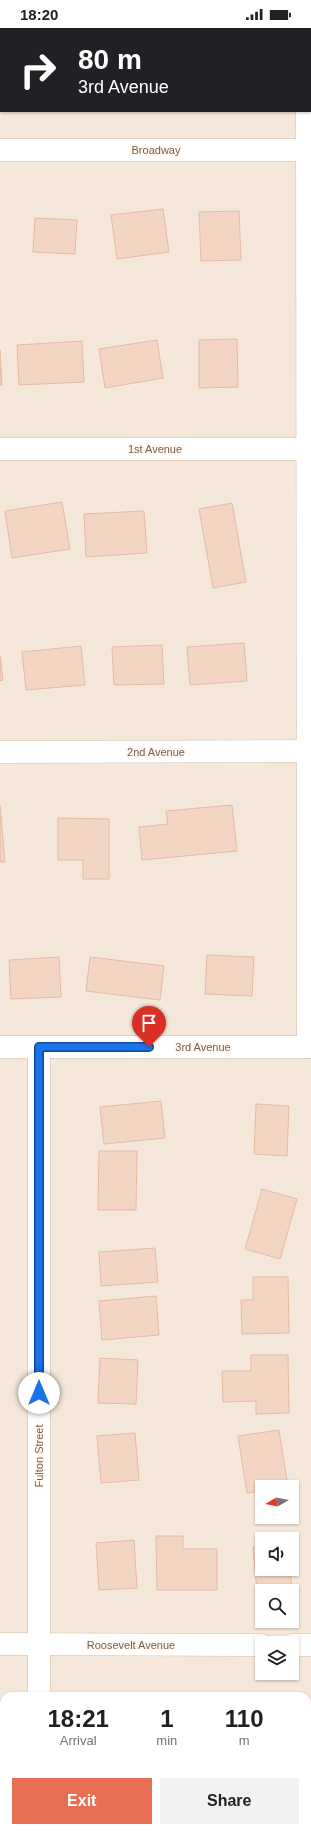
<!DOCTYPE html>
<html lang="en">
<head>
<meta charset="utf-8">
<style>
	body { margin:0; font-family:Helvetica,sans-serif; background:#f2f2f2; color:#202124; height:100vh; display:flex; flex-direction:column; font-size:15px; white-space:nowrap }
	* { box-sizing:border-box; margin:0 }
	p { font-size:13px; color:#757577 }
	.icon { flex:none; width:22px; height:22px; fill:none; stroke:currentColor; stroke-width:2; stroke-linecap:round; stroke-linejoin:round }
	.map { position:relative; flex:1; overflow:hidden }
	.sheet { position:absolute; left:0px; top:1664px; width:311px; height:140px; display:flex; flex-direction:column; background:#fff; border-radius:12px 12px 0 0; box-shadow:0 1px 3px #0004 }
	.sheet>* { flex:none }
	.hud { position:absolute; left:0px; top:0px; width:311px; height:84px; box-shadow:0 1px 3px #0004; background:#202124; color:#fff; overflow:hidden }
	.needle { width:26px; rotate:261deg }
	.fabs { position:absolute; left:255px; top:1452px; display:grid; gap:8px }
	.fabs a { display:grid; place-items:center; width:44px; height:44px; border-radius:0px; background:#fff; box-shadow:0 1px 3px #0004; font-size:20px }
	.pin { position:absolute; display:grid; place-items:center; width:34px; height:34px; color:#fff; margin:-41px -17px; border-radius:50% 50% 50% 0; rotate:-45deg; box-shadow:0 0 4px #0007 }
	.pin .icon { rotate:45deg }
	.me { position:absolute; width:44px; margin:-22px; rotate:0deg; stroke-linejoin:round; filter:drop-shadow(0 0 3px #0008) }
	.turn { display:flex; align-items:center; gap:14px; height:84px; padding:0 12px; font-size:18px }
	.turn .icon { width:52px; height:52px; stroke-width:2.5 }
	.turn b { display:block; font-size:28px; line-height:34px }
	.eta { display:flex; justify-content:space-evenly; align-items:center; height:68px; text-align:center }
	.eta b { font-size:24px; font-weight:700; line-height:28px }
	.primary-button { display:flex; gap:8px; margin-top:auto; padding:8px 12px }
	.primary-button a { flex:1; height:46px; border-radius:0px; background:#e76f51; color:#fff; font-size:16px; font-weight:700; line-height:46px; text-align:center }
	.primary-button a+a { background:#f2f2f2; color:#202124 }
	.status { display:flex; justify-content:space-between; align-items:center; height:28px; padding:0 20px; background:#fff; direction:ltr }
	.status svg { height:11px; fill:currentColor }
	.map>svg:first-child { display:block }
	.residential { fill:#f5e8da; fill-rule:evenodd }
	.building { fill:#f3d5c3; stroke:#e6bba3 }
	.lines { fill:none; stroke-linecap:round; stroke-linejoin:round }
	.street-casing { stroke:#d1beb0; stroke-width:23 }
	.street { stroke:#fff; stroke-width:22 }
	.route-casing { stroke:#114b97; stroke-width:10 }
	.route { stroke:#1a73e8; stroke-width:7 }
	.labels { text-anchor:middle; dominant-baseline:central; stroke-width:4; stroke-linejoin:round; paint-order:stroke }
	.street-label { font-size:11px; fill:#7a5c4d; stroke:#fffaf3 }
</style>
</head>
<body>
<div class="status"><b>18:20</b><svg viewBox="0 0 49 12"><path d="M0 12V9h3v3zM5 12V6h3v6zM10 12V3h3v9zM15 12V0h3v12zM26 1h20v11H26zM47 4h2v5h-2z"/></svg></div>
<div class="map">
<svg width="311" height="1804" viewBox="0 0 311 1804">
	<rect width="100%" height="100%" fill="#fdf6ec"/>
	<path class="residential" d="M0,0h311v1804h-311zM1,1h309v82h-309zM262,1459h30v30h-30zM262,1511h30v30h-30zM262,1563h30v30h-30zM262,1615h30v30h-30zM4,1668h303v132h-303z"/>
	<g class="building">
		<polygon points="0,0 1,5 0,57"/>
		<polygon points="163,181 169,224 117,231 111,187"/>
		<polygon points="239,183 241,232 201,233 199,184"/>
		<polygon points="35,190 77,192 75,226 33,224"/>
		<polygon points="237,311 238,359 199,360 199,312"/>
		<polygon points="157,312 163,350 105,360 99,321"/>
		<polygon points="82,313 84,354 19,357 17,317"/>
		<polygon points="0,322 2,357 0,357"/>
		<polygon points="62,474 70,521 12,530 5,483"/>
		<polygon points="232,475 246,554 213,560 199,481"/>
		<polygon points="144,483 147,525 86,529 84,486"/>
		<polygon points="244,615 247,653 190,657 187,619"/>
		<polygon points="162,617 164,656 114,657 112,619"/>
		<polygon points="81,618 85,657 26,662 22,624"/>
		<polygon points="0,628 3,652 0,653"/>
		<polygon points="0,777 5,834 0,834"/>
		<polygon points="232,777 237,823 142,832 139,799 168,796 166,783"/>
		<polygon points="58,790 109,791 109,851 83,851 83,832 58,832"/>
		<polygon points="207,927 254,929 252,968 205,966"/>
		<polygon points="59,929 61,969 11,971 9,932"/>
		<polygon points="90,929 164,938 160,972 86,963"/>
		<polygon points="161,1073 165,1110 104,1116 100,1079"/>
		<polygon points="256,1076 289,1078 287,1128 254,1126"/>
		<polygon points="99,1123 137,1123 136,1182 98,1182"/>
		<polygon points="262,1161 297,1171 280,1231 245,1221"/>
		<polygon points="155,1220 158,1254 101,1258 99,1224"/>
		<polygon points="253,1249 288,1249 289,1305 242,1306 241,1272 253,1272"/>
		<polygon points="156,1268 159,1307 102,1312 99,1273"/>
		<polygon points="251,1327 288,1327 289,1385 256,1386 256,1373 223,1374 222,1343 251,1343"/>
		<polygon points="100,1330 138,1332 136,1376 98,1375"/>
		<polygon points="279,1402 288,1459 262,1459 262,1463 247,1465 238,1408"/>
		<polygon points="135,1405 139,1452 101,1455 97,1408"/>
		<polygon points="156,1508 183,1508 183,1521 217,1521 217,1562 157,1562"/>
		<polygon points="134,1512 137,1560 99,1562 96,1515"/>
		<polygon points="262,1518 262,1541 290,1541 292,1562 257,1564 253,1519"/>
		<polygon points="113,1800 134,1800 134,1804 100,1804 100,1802"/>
		<rect x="224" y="1800" width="64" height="4"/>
	</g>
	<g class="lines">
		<g class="street-casing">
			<g id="street">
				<polyline points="306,0 306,1"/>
				<polyline points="307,83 308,1019"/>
				<polyline points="0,122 311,122"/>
				<polyline points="0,421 311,421"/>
				<polyline points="0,724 311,723"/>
				<polyline points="0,1019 311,1019"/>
				<polyline points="39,1019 39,1668"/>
				<polyline points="0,1616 262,1617"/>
				<polyline points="292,1617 311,1617"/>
				<polyline points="39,1800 39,1804"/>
			</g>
		</g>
		<use href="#street" class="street"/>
	</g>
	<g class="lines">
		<g class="route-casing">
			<polyline id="route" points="39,1365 39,1019 149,1019"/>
		</g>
		<use href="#route" class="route"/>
	</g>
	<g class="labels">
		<g class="street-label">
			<text x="156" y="122">Broadway</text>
			<text x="155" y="421">1st Avenue</text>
			<text x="156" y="724">2nd Avenue</text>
			<text x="203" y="1019">3rd Avenue</text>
			<text transform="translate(39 1428) rotate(-90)">Fulton Street</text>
			<text x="131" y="1617">Roosevelt Avenue</text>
		</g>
	</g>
</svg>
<div class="fabs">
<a><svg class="needle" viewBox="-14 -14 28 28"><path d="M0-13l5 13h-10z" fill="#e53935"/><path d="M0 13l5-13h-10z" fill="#757577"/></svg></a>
<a><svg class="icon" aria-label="sound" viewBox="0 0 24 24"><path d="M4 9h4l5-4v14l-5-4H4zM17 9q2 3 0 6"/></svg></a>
<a><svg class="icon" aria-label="search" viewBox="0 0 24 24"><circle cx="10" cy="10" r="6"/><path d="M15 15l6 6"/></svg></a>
<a><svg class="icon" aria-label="layers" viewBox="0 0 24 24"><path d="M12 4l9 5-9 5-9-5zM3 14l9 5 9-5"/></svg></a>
</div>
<div class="pin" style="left:149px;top:1019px;background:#d93025"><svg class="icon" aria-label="arrive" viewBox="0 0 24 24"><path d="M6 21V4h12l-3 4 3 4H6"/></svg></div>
<svg class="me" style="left:39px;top:1365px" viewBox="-20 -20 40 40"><circle r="19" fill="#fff"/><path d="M0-13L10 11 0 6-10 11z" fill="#1a73e8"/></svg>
<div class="hud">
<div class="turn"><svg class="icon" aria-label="right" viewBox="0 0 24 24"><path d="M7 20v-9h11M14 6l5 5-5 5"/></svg><div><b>80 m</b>3rd Avenue</div></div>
</div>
<section class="sheet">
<div class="eta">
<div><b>18:21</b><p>Arrival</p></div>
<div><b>1</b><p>min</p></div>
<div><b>110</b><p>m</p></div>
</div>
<div class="primary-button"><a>Exit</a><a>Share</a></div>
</section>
</div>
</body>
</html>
